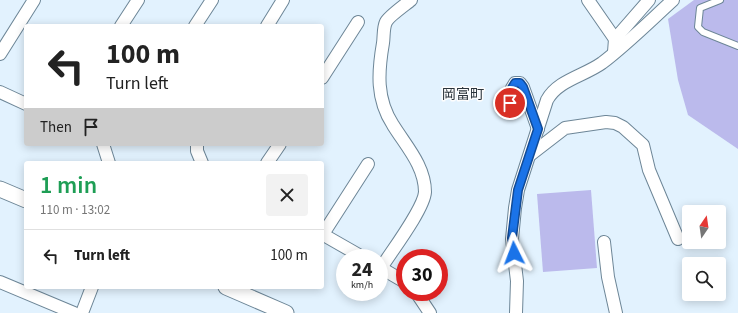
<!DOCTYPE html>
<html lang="en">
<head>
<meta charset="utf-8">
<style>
	body { margin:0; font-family:"Source Sans 3","Noto Sans JP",sans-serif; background:#f2f2f2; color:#222; height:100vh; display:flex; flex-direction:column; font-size:15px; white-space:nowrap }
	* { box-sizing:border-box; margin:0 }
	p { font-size:13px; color:#767676 }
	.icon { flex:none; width:22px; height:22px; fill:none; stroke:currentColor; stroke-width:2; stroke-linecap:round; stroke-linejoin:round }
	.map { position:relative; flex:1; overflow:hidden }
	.panel { position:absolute; left:24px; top:161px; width:300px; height:128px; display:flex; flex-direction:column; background:#fff; border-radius:4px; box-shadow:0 2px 10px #0003 }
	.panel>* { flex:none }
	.top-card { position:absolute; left:24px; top:24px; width:300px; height:122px; border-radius:4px; box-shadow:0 2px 10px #0003; background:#fff; color:#222; overflow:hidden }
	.needle { width:26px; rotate:13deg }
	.controls { position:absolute; left:682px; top:205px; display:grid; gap:8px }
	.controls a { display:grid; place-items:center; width:44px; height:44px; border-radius:4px; background:#fff; box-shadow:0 2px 10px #0003; font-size:20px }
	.speed { position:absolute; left:336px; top:249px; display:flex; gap:8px; font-size:20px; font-weight:700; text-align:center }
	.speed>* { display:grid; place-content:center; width:52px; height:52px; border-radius:50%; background:#fff; box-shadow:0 2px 10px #0003; line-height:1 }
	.speed small { font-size:10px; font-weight:400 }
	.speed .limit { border:6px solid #d22; background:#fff; color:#111 }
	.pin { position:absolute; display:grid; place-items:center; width:34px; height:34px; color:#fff; margin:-17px; border:2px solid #fff; border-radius:50%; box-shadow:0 1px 4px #0007 }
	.me { position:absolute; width:44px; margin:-22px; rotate:357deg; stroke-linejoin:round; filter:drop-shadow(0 0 3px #0008) }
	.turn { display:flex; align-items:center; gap:14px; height:84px; padding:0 16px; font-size:18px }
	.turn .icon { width:52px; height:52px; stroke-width:2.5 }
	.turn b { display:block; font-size:28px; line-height:34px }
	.then { display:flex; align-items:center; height:38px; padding:0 16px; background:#0003; gap:8px; font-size:15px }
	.round { display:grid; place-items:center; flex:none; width:42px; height:42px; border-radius:4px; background:#f2f2f2 }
	.headline { display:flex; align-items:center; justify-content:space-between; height:68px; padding:0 16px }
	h1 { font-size:24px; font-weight:600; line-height:30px; color:#1e9e55 }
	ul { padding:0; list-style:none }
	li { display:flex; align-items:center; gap:12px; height:52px; padding:0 16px; border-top:1px solid #e0e0e0 }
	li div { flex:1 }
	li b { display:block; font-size:15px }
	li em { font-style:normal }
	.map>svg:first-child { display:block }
	.green { fill:#bbbaec }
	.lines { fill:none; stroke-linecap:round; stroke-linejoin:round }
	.service-casing { stroke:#6d8697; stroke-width:8 }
	.minor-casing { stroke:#6d8697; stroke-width:14 }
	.tertiary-casing { stroke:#6d8697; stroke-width:17 }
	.service { stroke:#fff; stroke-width:6 }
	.minor { stroke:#fff; stroke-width:12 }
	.tertiary { stroke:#fff; stroke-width:15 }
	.route-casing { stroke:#114b97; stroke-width:10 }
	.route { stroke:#1a73e8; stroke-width:7 }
	.labels { text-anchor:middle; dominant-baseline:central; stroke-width:3; stroke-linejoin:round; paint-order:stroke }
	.quarter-label { font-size:14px; fill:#29333b; stroke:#fdfdfd }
</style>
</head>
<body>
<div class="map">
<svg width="738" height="313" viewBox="0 0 738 313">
	<rect width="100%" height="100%" fill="#e2f2fe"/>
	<g class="green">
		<polygon points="694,0 738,0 738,149 688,115 678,80 668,19"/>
		<polygon points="591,190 597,268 543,272 537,194"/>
	</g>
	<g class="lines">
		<g class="service-casing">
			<polyline id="service" points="720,0 700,8 698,27 703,32 738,46"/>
		</g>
		<g class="minor-casing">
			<g id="minor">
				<polyline points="588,0 615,39"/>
				<polyline points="121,26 138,0"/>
				<polyline points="195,26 212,0"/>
				<polyline points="267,26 283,0"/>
				<polyline points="614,52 615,39 649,0"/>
				<polyline points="0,54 34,0"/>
				<polyline points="322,78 358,22"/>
				<polyline points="0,92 26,104"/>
				<polyline points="509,103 512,88 515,83 520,83 523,87 538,129"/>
				<polyline points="103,144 109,163"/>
				<polyline points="197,144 197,151 202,163"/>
				<polyline points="530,155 565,128 606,122 615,123 623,127 643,145 649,170 678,239"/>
				<polyline points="267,163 280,144"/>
				<polyline points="322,234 364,258"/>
				<polyline points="323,234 368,164"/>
				<polyline points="604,242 608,277 616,313"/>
				<polyline points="0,282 74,313"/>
				<path d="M405,282l-24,-14c10,-16 43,-59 44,-76 0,-26 -19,-46 -32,-67 -17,-26 -15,-53 -10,-82 1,-6 0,-15 3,-21 3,-6 19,-17 25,-22"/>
				<polyline points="416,292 430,313"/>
				<polyline points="82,313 92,287"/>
				<path d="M516,313l1,-32 -5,-42 3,-31 3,-18 29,-90c11,-20 37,-24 55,-37 25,-19 48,-42 71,-63"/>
			</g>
		</g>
		<g class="tertiary-casing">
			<g id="tertiary">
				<polyline points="0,189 26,200"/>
				<polyline points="226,287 286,313"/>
			</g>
		</g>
		<use href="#service" class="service"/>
		<use href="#minor" class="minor"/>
		<use href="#tertiary" class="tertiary"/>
	</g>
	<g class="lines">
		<g class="route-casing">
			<polyline id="route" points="510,103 512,88 515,83 520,83 523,87 538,129 518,190 512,238 514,253"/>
		</g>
		<use href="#route" class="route"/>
	</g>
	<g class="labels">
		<g class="quarter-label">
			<text x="463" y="95">岡富町</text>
		</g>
	</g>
</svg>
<div class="controls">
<a><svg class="needle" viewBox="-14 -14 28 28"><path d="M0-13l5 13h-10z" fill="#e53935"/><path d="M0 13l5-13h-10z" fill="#767676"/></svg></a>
<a><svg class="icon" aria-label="search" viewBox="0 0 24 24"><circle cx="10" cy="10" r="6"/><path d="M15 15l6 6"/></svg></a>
</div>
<div class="speed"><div>24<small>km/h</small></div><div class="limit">30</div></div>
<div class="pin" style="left:510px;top:103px;background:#d93025"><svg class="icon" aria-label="arrive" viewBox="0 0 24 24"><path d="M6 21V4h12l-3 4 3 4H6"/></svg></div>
<svg class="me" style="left:514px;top:253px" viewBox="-20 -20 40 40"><path d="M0-17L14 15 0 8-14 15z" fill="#1a73e8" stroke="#fff" stroke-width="4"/></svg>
<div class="top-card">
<div class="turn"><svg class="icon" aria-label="left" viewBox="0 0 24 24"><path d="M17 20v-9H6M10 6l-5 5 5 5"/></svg><div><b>100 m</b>Turn left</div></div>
<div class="then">Then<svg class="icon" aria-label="arrive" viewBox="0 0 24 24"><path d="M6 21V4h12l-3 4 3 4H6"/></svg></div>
</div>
<section class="panel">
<div class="headline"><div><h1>1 min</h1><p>110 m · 13:02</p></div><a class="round"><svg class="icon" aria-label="close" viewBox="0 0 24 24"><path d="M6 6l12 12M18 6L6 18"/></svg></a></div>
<ul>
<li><svg class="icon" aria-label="left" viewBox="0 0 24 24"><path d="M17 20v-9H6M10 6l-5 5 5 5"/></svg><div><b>Turn left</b></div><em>100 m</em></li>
</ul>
</section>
</div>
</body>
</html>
